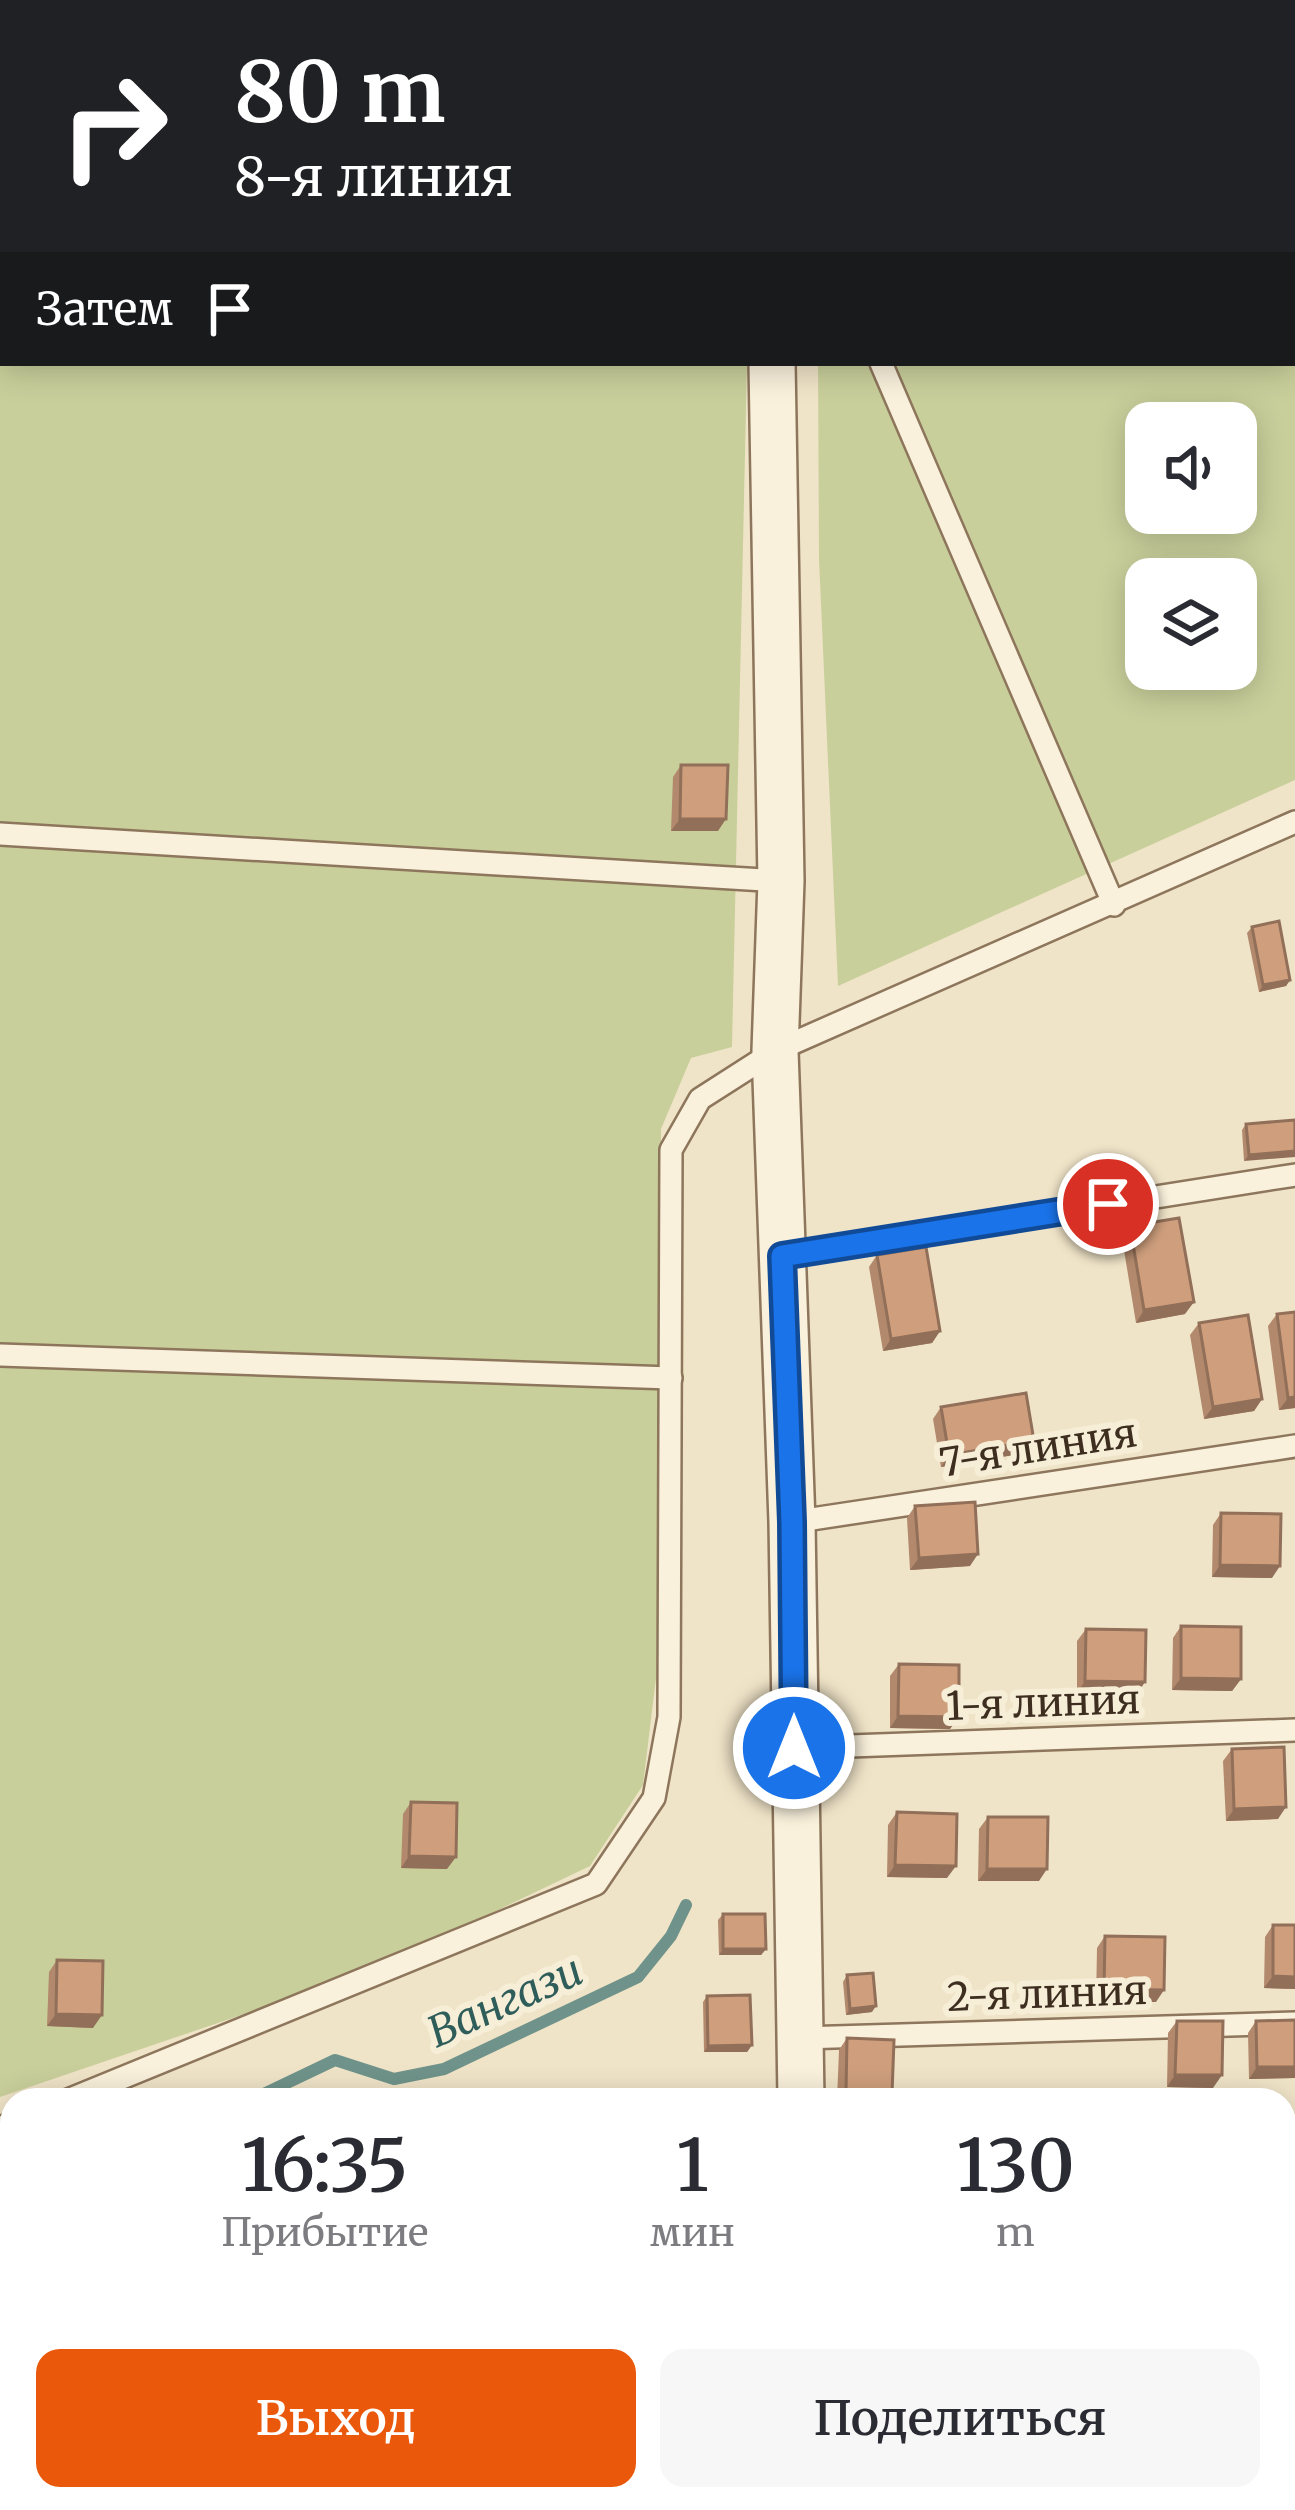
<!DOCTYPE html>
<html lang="ru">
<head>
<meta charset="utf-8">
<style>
	body { margin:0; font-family:Merriweather,serif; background:#f7f7f7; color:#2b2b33; height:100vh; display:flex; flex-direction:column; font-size:45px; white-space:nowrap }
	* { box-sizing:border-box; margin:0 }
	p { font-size:39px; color:#7c7c81 }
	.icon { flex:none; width:66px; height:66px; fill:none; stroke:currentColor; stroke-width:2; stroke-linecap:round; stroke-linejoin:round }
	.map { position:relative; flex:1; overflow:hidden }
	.panel { position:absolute; left:0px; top:2088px; width:1296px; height:423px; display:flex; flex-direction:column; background:#fff; border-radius:36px 36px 0 0; box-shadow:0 6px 30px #0003 }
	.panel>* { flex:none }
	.hud { position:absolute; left:0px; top:0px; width:1296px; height:366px; box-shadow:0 6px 30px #0003; background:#202124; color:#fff; overflow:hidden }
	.buttons { position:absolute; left:1125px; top:402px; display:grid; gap:24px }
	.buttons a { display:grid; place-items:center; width:132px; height:132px; border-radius:24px; background:#fff; box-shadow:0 6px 30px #0003; font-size:60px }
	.pin { position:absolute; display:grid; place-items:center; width:102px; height:102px; color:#fff; margin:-51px; border:6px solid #fff; border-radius:50%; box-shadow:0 3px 12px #0007 }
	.me { position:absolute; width:132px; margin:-66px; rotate:0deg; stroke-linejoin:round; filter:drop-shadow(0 0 9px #0008) }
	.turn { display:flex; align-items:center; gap:42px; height:252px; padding:0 36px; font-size:54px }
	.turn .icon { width:156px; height:156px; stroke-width:2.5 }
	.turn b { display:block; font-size:84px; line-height:102px }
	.then { display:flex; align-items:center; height:114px; padding:0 36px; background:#0003; gap:24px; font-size:45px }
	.eta { display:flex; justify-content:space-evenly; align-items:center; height:204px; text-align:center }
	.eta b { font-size:72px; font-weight:600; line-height:84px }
	.cta { display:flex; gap:24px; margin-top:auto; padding:24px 36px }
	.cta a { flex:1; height:138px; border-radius:24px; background:#ea580c; color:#fff; font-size:48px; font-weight:600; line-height:138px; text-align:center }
	.cta a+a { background:#f7f7f7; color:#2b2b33 }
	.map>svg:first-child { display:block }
	.green { fill:#c9cf9b; fill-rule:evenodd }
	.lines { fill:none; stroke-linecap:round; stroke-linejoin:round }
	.stream { stroke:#6f938a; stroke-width:12 }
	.lane-casing { stroke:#8d765c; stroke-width:26 }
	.street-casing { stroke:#8d765c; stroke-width:50 }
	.lane { stroke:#faf1dc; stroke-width:21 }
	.street { stroke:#faf1dc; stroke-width:45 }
	.wall { fill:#b2896c }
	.shaded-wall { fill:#916f58 }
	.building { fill:#cf9f7d; stroke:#916f58; stroke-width:3 }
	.route-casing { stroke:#114b97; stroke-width:30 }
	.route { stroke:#1a73e8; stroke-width:21 }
	.labels { text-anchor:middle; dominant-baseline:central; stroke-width:12; stroke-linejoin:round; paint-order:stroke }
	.street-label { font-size:39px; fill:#3d2e20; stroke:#f7eed8 }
	.water-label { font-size:42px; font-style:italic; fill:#2f5d5a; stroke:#f7eed8 }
</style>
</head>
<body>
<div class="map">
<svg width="1295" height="2510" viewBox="0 0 1295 2510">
	<rect width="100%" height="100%" fill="#f0e4c8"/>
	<g class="green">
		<polygon points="0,0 734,3 3,3 3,363 747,363 732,1047 691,1058 661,1129 658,1662 643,1785 590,1866 371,1971 0,2097"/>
		<path d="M805,0h490v780l-457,206 -19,-427 -1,-196h475v-360zM1146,423h90v90h-90zM1146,579h90v90h-90z"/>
	</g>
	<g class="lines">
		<g class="stream">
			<polyline points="251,2100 335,2060 394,2079 444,2069 638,1977 671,1936 686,1905"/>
			<polyline points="0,2209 12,2205"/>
		</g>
		<g class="lane-casing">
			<g id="lane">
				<polyline points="1175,0 1176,3"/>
				<polyline points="1293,267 1295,272"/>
				<polyline points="0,292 3,292"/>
				<polyline points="881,363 1114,905"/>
				<polyline points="0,834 781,881"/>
				<polyline points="782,1256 1295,1175"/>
				<polyline points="0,1355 671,1378"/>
				<polyline points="792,1522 1295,1446"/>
				<polyline points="794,1748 1295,1730"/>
				<polyline points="801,2038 1295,2023"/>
				<polyline points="68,2100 596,1884 654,1798 669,1717 671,1150 700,1099 775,1051 1295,822"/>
				<polyline points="0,2128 12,2123"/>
				<polyline points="1284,2305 1295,2305"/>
				<polyline points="0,2353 12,2353"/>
			</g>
		</g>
		<g class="street-casing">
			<g id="street">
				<polyline points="766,0 767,3"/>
				<polyline points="772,363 781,881 775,1051 792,1522 801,2100"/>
				<polyline points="804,2499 804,2510"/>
			</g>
		</g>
		<use href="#lane" class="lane"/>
		<use href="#street" class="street"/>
	</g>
	<g class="wall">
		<polygon points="681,765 718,831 671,831 673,777"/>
		<polygon points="1252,927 1290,980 1286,986 1259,992 1247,933"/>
		<polygon points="1295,1120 1244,1161 1242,1130 1246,1124"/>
		<polygon points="1130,1226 1185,1314 1136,1323 1122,1238"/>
		<polygon points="877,1255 940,1331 932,1343 883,1351 869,1267"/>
		<polygon points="1277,1314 1295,1408 1279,1410 1268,1326"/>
		<polygon points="1199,1323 1262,1399 1254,1411 1204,1419 1190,1335"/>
		<polygon points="941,1407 1025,1453 941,1467 933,1419"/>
		<polygon points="915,1506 970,1566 910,1570 907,1518"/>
		<polygon points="1221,1513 1272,1578 1212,1577 1213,1525"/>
		<polygon points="1181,1626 1241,1679 1232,1691 1172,1690 1173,1638"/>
		<polygon points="1086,1629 1137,1694 1077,1693 1077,1641"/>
		<polygon points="899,1664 950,1729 890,1728 890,1676"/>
		<polygon points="1232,1749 1278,1819 1226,1821 1223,1761"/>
		<polygon points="411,1802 447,1869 401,1868 403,1814"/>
		<polygon points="897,1812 947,1878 887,1877 888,1825"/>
		<polygon points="988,1817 1039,1881 978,1881 979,1829"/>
		<polygon points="723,1914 766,1949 761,1955 719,1955 718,1920"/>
		<polygon points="1273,1925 1295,1989 1264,1988 1265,1937"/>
		<polygon points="1105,1936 1156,2002 1096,2001 1097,1948"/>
		<polygon points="57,1960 93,2028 47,2026 49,1972"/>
		<polygon points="847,1975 872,2012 846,2015 843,1982"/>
		<polygon points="707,1996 752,2045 747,2052 704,2052 703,2002"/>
		<polygon points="1295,2020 1295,2078 1249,2079 1248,2033 1256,2021"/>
		<polygon points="1177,2021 1213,2088 1167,2087 1168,2033"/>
		<polygon points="847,2038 888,2100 837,2100 839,2050"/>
		<polygon points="1295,2218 1295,2280 1288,2280 1289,2226"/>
		<polygon points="1295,2322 1295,2383 1289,2383 1290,2329"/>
		<polygon points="1116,2499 1165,2499 1164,2510 1110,2510"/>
		<polygon points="1217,2499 1271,2499 1271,2509 1216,2510"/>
	</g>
	<g class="shaded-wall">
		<polygon points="680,819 726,819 718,831 671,831"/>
		<polygon points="1290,980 1286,986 1259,992 1263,985"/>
		<polygon points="1295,1151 1295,1157 1244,1161 1249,1155"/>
		<polygon points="1194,1302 1185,1314 1136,1323 1144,1310"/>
		<polygon points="940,1331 932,1343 883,1351 891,1339"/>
		<polygon points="1295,1397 1295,1408 1279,1410 1288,1398"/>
		<polygon points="1262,1399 1254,1411 1204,1419 1213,1407"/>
		<polygon points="1034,1441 1025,1453 941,1467 949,1455"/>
		<polygon points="978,1554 970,1566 910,1570 919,1558"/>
		<polygon points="1220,1565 1280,1566 1272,1578 1212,1577"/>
		<polygon points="1181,1678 1241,1679 1232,1691 1172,1690"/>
		<polygon points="1085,1681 1145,1682 1137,1694 1077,1693"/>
		<polygon points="898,1716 959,1717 950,1729 890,1728"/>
		<polygon points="1286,1807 1278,1819 1226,1821 1234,1809"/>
		<polygon points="409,1856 456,1857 447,1869 401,1868"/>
		<polygon points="895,1865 956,1866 947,1878 887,1877"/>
		<polygon points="987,1869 1047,1869 1039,1881 978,1881"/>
		<polygon points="723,1949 766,1949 761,1955 719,1955"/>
		<polygon points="1273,1976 1295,1977 1295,1989 1264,1988"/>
		<polygon points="1104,1989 1164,1990 1156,2002 1096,2001"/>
		<polygon points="876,2006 872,2012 846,2015 850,2009"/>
		<polygon points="56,2014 102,2015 93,2028 47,2026"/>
		<polygon points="752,2045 747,2052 704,2052 708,2046"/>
		<polygon points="1257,2067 1295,2067 1295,2078 1249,2079"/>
		<polygon points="1175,2075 1222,2075 1213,2088 1167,2087"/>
		<polygon points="846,2092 892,2094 888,2100 840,2100"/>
		<polygon points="12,2314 12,2325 0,2326 0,2315"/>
		<polygon points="12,2478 12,2489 0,2490 0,2479"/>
		<polygon points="1224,2507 1271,2509 1223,2510"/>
	</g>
	<g class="building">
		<polygon points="681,765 728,765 726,819 680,819"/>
		<polygon points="1279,921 1290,980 1263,985 1252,927"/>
		<polygon points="1295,1120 1295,1151 1249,1155 1246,1124"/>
		<polygon points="1179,1218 1194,1302 1144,1310 1130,1226"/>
		<polygon points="926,1247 940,1331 891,1339 877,1255"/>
		<polygon points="1295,1312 1295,1397 1288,1398 1277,1314"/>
		<polygon points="1248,1315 1262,1399 1213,1407 1199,1323"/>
		<polygon points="1026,1393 1034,1441 949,1455 941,1407"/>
		<polygon points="975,1502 978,1554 919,1558 915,1506"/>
		<polygon points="1221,1513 1281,1514 1280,1566 1220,1565"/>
		<polygon points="1181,1626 1241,1627 1241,1679 1181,1678"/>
		<polygon points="1086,1629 1146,1630 1145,1682 1085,1681"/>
		<polygon points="899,1664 959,1665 959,1717 898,1716"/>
		<polygon points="1284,1747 1286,1807 1234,1809 1232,1749"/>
		<polygon points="411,1802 457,1803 456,1857 409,1856"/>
		<polygon points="897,1812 957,1814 956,1866 895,1865"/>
		<polygon points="988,1817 1048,1817 1047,1869 987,1869"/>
		<polygon points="723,1914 765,1914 766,1949 723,1949"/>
		<polygon points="1273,1925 1295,1925 1295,1977 1273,1976"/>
		<polygon points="1105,1936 1165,1937 1164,1990 1104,1989"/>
		<polygon points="57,1960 103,1961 102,2015 56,2014"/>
		<polygon points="873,1973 876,2006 850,2009 847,1975"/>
		<polygon points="750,1995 752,2045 708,2046 707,1996"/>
		<polygon points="1295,2020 1295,2067 1257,2067 1256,2021"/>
		<polygon points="1177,2021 1223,2021 1222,2075 1175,2075"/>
		<polygon points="847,2038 894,2040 892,2094 846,2092"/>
		<polygon points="12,2267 12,2314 0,2315 0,2268"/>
		<polygon points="12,2383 12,2478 0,2479 0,2384"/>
		<polygon points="981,2499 1018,2499 1017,2510 981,2510"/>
		<polygon points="1118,2499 1165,2499 1164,2510 1118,2510"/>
		<polygon points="1225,2499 1271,2499 1271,2509 1224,2507"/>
	</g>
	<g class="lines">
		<g class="route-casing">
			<polyline id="route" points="794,1748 792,1522 782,1256 1108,1204"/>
		</g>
		<use href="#route" class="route"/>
	</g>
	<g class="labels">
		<g class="street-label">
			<text transform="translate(1038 1448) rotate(-9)">7-я линия</text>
			<text transform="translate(1043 1703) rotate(-2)">1-я линия</text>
			<text transform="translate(1047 1994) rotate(-2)">2-я линия</text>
		</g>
		<g class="water-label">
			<text transform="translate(505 2001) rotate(-24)">Вангази</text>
		</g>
	</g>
</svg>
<div class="buttons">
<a><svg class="icon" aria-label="sound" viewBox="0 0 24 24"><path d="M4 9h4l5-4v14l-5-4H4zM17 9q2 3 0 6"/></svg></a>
<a><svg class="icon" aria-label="layers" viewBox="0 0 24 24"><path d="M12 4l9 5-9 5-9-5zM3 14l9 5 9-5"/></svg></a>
</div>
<div class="pin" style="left:1108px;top:1204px;background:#d93025"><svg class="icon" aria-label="arrive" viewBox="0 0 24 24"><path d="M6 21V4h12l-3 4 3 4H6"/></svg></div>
<svg class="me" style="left:794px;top:1748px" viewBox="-20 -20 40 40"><circle r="17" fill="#1a73e8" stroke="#fff" stroke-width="3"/><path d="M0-11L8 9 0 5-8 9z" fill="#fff"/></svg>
<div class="hud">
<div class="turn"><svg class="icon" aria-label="right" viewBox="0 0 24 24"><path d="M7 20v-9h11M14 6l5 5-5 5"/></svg><div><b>80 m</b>8-я линия</div></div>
<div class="then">Затем<svg class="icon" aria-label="arrive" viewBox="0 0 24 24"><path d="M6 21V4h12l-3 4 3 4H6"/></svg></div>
</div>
<section class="panel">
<div class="eta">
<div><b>16:35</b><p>Прибытие</p></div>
<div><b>1</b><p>мин</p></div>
<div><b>130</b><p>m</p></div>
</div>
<div class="cta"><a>Выход</a><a>Поделиться</a></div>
</section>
</div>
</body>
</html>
